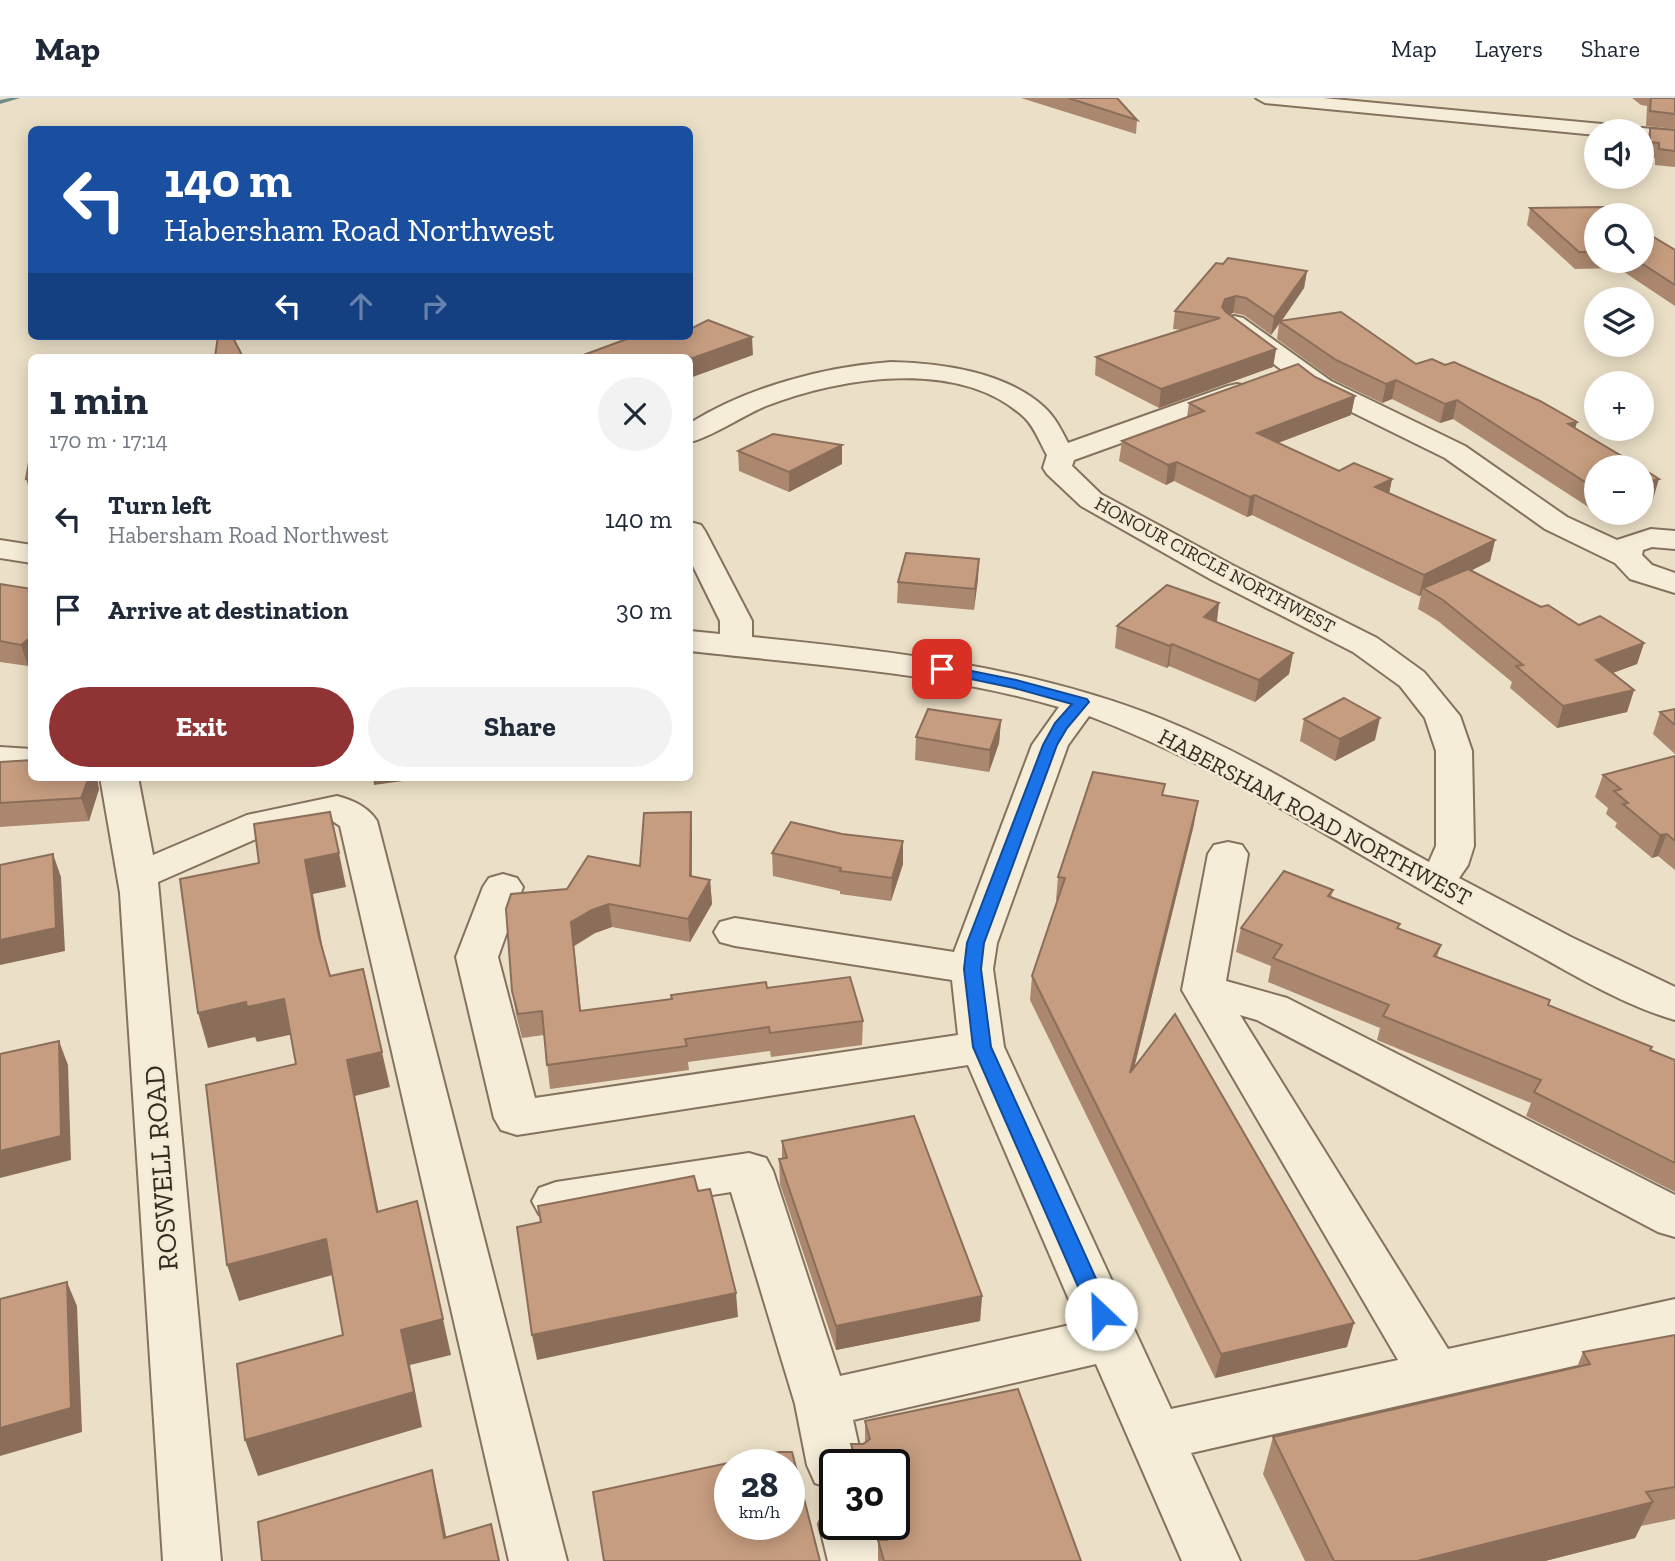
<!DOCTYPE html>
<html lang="en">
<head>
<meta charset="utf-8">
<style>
	body { margin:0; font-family:"Zilla Slab",serif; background:#f2f2f3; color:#1f2937; height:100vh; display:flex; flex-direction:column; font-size:26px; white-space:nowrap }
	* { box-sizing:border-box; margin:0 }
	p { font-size:23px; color:#747a83 }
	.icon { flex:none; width:38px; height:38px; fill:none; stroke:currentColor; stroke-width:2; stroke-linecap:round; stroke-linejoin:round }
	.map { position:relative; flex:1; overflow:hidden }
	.details { position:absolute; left:28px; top:256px; width:665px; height:427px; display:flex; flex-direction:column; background:#fff; border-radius:10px; box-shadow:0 4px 18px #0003 }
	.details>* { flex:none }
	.banner { position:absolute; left:28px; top:28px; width:665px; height:214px; border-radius:10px; box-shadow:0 4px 18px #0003; background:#1a4fa0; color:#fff; overflow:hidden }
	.buttons { position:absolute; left:1584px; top:21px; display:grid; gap:14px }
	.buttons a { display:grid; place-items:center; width:70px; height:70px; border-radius:50%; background:#fff; box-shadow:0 4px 18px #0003; font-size:35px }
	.speed { position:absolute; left:714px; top:1351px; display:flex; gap:14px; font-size:35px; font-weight:700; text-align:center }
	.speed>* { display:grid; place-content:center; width:91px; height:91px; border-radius:50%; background:#fff; box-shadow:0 4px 18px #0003; line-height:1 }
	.speed small { font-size:18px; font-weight:400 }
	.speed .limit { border:4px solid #111; border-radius:10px; background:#fff; color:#111 }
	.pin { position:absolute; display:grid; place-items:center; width:60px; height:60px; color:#fff; margin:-30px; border-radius:14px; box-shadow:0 4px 10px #0006 }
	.me { position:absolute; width:77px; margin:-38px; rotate:336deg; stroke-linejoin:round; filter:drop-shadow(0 0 5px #0008) }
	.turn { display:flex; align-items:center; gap:24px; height:147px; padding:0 21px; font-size:32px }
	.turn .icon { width:91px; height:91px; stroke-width:2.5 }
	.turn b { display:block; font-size:49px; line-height:60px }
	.lanes { display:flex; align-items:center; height:66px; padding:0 21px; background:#0003; justify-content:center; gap:35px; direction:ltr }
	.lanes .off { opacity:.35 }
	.round { display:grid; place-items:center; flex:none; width:74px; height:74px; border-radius:37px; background:#f2f2f3 }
	.overview { display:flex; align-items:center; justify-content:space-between; height:119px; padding:0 21px }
	h1 { font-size:42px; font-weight:700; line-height:52px }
	.button { display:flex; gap:14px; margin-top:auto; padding:14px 21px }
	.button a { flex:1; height:80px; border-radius:42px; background:#8f3334; color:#fff; font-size:28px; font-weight:700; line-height:80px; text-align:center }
	.button a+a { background:#f2f2f3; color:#1f2937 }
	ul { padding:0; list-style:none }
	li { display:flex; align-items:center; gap:21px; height:91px; padding:0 21px }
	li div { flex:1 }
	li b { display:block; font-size:26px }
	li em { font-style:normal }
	header { display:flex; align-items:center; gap:42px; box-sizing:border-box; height:98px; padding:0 35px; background:#fff; border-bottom:2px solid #e0e1e3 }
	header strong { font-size:33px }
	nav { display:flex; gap:38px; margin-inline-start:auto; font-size:24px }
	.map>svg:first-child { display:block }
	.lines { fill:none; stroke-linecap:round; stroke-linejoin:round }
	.stream { fill:#6f8c85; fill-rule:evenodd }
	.minor-casing { stroke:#85725e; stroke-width:4 }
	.minor { fill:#f6edd9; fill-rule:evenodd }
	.wall { fill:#aa876e }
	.shaded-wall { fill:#8b6e5a }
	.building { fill:#c69d80; stroke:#8b6e5a; stroke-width:2; fill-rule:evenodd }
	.route { fill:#1a73e8; stroke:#114b97; stroke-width:2 }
	.labels { text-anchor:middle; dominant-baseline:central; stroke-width:5; stroke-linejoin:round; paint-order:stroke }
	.far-street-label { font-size:19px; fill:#362b20; stroke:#f3ead6 }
	.street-label { font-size:23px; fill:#362b20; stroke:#f3ead6 }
	.near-street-label { font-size:28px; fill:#362b20; stroke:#f3ead6 }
</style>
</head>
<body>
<header>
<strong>Map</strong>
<nav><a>Map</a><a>Layers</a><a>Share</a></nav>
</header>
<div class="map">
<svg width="1675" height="1463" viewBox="0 0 1675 1463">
	<rect width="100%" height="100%" fill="#ebe0c7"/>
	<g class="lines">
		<polygon class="stream" points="10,0 20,0 0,6 0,2"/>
		<g class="minor-casing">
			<g id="minor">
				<polygon points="1256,0 1323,0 1613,27 1623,33 1596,33 1596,37 1265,5"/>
				<polygon points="1642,30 1675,33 1675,45 1642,42 1642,33 1634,33"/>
				<polygon points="1234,218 1243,220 1331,283 1465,348 1567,419 1617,442 1651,431 1675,433 1675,451 1652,449 1643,452 1642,457 1652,467 1675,475 1675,495 1630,481 1615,465 1545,431 1445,360 1313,295 1225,230 1222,225 1225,220"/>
				<path d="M891,264c50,1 115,10 153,45 11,10 18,24 24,36l160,-57 9,-2 9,2 4,6 -4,6 -172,62 -2,6 29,28 133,72 143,72 47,34 36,44 12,35 2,95 -6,19 -9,13 112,59 104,50v33c-53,-15 -104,-47 -152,-73 -145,-77 -281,-173 -434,-231l-21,29 -71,198 -4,26 11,78 167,362 227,-49 -216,-370 26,-136 6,-9 14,-3 14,3 6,9 -22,127 61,17 388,197v42l-17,-5 -401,-212 -17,-5 208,334 227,-50v44l-484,110 49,108h-58l-86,-197 -243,56 10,45h-28v25l-20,-7 -8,-18 -12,-61 -64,-212 -175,28 -17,-6 -7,-13 7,-13 17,-6 193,-29 17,5 7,13 67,205 239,-53 -111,-258 -451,70 -16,-5 -7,-12 -38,-161 27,-70 6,-9 14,-4 14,4 6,9 -25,70 37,141 423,-63 -6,-55 -217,-34 -15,-4 -6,-10 6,-10 15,-4 219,34 78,-207 27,-38c-120,-35 -246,-42 -369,-56v-20l30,3v-13l-30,-61v-38l11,3 4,6 47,90v16c140,14 280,30 410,82 94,38 179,95 267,143l7,-16v-95l-11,-33 -25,-32 -47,-34 -141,-72 -131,-74 -34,-32 -4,-6 4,-13c-7,-12 -12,-27 -22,-37 -64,-61 -185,-41 -259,-12 -22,9 -56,32 -76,36v-19c59,-36 132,-56 201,-61z"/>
				<polygon points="0,442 32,447 32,465 0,460"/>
				<polygon points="0,649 32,651 32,673 0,671"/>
				<path d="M100,679h38l15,78 94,-40 90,-19c16,4 31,11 40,25l190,740h-58l-169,-735 -9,-6 -59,12 -114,50 63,679h-58l-43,-668z"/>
				<polygon points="835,1404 835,1426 877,1426 886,1463 828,1463 819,1426 828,1407"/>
			</g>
		</g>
		<use href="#minor" class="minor"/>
	</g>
	<g class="wall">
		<polygon points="1021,0 1117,0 1137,22 1136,36"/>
		<polygon points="1632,0 1675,0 1675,31 1646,28 1647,8 1641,7"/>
		<polygon points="1650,30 1675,32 1675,69 1655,67 1655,60 1645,59 1646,45"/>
		<polygon points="1530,110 1596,117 1596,163 1642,163 1675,152 1675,208 1618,170 1575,171 1527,127"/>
		<polygon points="1307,173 1304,190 1281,223 1416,266 1577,324 1575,330 1596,369 1596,414 1453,321 1440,325 1392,301 1382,305 1332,281 1277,241 1279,226 1271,237 1244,217 1233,215 1229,217 1276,251 1273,269 1159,310 1095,277 1096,259 1182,232 1173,231 1175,213"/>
		<polygon points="1315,279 1355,298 1351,317 1278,345 1339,373 1392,381 1389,396 1495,442 1490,463 1470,473 1579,527 1644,545 1637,566 1612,575 1634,592 1627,614 1557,630 1510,590 1512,584 1438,523 1418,511 1421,497 1419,498 1252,417 1247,419 1174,383 1166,387 1119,363 1122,343 1187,319 1189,305"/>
		<polygon points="842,347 842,366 789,394 739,373 738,353"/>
		<polygon points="979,461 974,512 897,505 898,484"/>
		<polygon points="0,486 32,491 28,568 0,564"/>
		<polygon points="1219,505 1217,524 1293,555 1289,576 1255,604 1169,568 1167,570 1115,550 1117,528"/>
		<polygon points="1675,611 1675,656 1653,636 1660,614"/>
		<polygon points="1304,621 1375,642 1335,663 1300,643"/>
		<polygon points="1001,622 999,645 989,674 915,662 916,639"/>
		<polygon points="1675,658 1675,772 1658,758 1652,760 1615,729 1617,725 1606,716 1608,710 1595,699 1603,677"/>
		<polygon points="0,664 99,691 89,723 0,729"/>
		<polygon points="1164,697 1194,726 1134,970 1347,1249 1215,1280 1030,902 1032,878 1058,802 1056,802 1058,779"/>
		<polygon points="691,714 692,737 692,779 710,782 712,806 690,844 612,829 595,835 574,848 581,913 671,901 671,897 767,890 863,923 862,947 771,959 770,953 688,964 689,972 550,991 544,937 522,940 516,916 512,893 567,791 640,768"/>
		<polygon points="842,736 903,743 903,766 891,803 840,796 840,793 773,778 772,755"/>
		<polygon points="1333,792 1331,799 1399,831 1441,847 1437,859 1675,962 1675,1094 1526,1018 1531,1005 1377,942 1380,930 1268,884 1271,868 1236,854 1241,830"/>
		<polygon points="782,1043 982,1198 980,1223 836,1252 780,1086 779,1061 782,1061"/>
		<polygon points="1675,1237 1675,1421 1641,1428 1635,1440 1545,1463 1305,1463 1263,1376 1273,1339 1577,1269 1583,1254"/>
		<polygon points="865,1323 1081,1463 878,1463 878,1442 884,1442 880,1426 894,1426 894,1367 851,1367 851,1346 865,1345"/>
	</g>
	<g class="shaded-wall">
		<polygon points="1307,173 1304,190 1281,224 1279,223 1279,226 1271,237 1274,219"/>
		<polygon points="1236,198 1233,215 1223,219 1222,209 1225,201"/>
		<polygon points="752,239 753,257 690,280 690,261"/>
		<polygon points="1276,251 1273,269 1159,310 1161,291"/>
		<polygon points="1396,282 1392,301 1382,305 1386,286"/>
		<polygon points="1355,298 1351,317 1254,354 1257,335"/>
		<polygon points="1457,302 1453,321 1440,325 1445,306"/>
		<polygon points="1577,324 1571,344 1568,326"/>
		<polygon points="842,347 842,366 789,394 789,374"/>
		<polygon points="1177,364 1174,383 1166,387 1168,367"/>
		<polygon points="32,380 32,398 26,381"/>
		<polygon points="1392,381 1388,401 1375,389"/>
		<polygon points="1659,381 1653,401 1642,404 1642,385"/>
		<polygon points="1255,397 1252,417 1247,419 1250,399"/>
		<polygon points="1495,442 1490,463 1429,494 1423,490 1421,497 1419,498 1424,477"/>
		<polygon points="979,461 978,482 974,512 975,491"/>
		<polygon points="1219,505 1216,527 1204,519"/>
		<polygon points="32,538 32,565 28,568 21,547"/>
		<polygon points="1644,545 1637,566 1589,584 1596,562"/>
		<polygon points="1172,546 1169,568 1167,570 1170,548"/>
		<polygon points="1293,555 1289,576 1255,604 1259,582"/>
		<polygon points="1634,592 1627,614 1557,630 1563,608"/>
		<polygon points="1380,620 1375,642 1335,663 1340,641"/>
		<polygon points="1001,622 999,645 989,674 990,652"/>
		<polygon points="89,679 97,679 99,691 89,723 81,700"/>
		<polygon points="373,679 417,679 417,681 374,687"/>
		<polygon points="1198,703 1194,726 1127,999 1130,975"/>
		<polygon points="691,714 692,737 691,802 690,778"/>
		<polygon points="1667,736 1658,758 1652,760 1660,737"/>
		<polygon points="903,743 903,766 891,803 892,780"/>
		<polygon points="339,755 346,789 313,796 327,874 319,839 305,762"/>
		<polygon points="53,756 61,779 65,853 0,867 0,842"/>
		<polygon points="710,782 712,806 690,844 688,821"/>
		<polygon points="609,806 612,829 595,835 574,848 571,824 592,812"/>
		<polygon points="284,901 294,936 257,944 255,939 208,950 198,915 246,904"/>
		<polygon points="59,943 68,967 71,1062 0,1080 0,1053"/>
		<polygon points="382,954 390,989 355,998 386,1150 377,1114 347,962"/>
		<polygon points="326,1141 336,1176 239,1203 227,1167"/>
		<polygon points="67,1184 77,1208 82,1334 0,1358 0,1330"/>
		<polygon points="736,1195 738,1219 537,1262 532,1237"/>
		<polygon points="982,1198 980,1223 836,1252 836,1228"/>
		<polygon points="443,1221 451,1257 410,1267 422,1329 258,1378 245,1342 401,1232"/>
		<polygon points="1354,1225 1347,1249 1215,1280 1221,1256"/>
		<polygon points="432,1372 440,1407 451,1463 444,1440"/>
		<polygon points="1653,1404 1635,1440 1545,1463 1417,1463"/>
	</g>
	<g class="building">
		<polygon points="1068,0 1117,0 1137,22"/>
		<polygon points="1651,0 1675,0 1675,16 1650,13"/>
		<polygon points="1650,30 1675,32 1675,53 1659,51 1659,45 1650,44"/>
		<polygon points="1605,109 1618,117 1596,117 1596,154 1579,154 1530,110"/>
		<polygon points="1642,132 1675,152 1675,187 1638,163 1642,163"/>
		<polygon points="1228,160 1307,173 1274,219 1246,200 1236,198 1225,201 1222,209 1226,214 1276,251 1161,291 1096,259 1220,220 1175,213 1216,165 1223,166"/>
		<polygon points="1341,214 1416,266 1432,261 1445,267 1454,264 1540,303 1577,324 1568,326 1640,369 1596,369 1596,391 1457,302 1445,306 1396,282 1386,286 1336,262 1279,223"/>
		<polygon points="708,222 752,239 690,261 690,259 578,259 635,238 690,238 690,231"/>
		<polygon points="218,238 232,238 243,259 215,259"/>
		<polygon points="1298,266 1315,279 1355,298 1257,335 1339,373 1354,365 1392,381 1375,389 1495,442 1424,477 1255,397 1250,399 1177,364 1168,367 1122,343 1204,313 1189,305"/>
		<polygon points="773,336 842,347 789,374 738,353"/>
		<polygon points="32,347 32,380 26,381"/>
		<polygon points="1642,370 1659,381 1642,385"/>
		<polygon points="906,455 979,461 975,491 898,484"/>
		<polygon points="1468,471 1541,509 1548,507 1579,527 1600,518 1644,545 1596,562 1634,592 1563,608 1516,568 1523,567 1443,502 1423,490"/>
		<polygon points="0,486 32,491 32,538 21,547 0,543"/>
		<polygon points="1167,487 1219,505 1204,519 1293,555 1259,582 1172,546 1170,548 1117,528"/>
		<polygon points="1344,600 1380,620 1340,641 1304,621"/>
		<polygon points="928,611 1001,622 990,652 916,639"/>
		<polygon points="1675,611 1675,627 1660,614"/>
		<polygon points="1675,658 1675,743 1667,736 1660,737 1623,706 1628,705 1614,693 1621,691 1603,677"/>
		<polygon points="32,662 32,679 89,679 81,700 0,705 0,664"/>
		<polygon points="1093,674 1165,686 1162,697 1198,703 1130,975 1175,916 1354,1225 1221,1256 1032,878 1065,780 1058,779"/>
		<polygon points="330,714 339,755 305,762 319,839 330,878 363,871 382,954 347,962 377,1114 417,1103 443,1221 401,1232 414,1294 245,1342 237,1266 343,1237 326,1141 227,1167 206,987 296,966 284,901 247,909 246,904 198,915 180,781 259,765 254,726"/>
		<polygon points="691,714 690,778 710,782 688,821 609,806 592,812 571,824 580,913 672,901 671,897 766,884 767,890 850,879 863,923 770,935 769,929 685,941 687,948 547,967 542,913 518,916 512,893 506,811 511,796 567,791 588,758 640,768 644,715"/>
		<polygon points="791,724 842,736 903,743 892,780 840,773 841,770 772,755"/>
		<polygon points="53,756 56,830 0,842 0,767"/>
		<polygon points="1284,773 1333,792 1328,798 1400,826 1397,830 1441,847 1434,858 1550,902 1548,907 1652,949 1650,952 1675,962 1675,1065 1534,994 1541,982 1383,918 1389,907 1273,860 1282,847 1241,830"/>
		<polygon points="59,943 61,1038 0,1053 0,956"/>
		<polygon points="914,1018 982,1198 836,1228 779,1061 787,1060 782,1043"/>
		<polygon points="694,1078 698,1093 710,1091 736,1195 532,1237 517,1129 541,1124 538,1108"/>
		<polygon points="67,1184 71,1310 0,1330 0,1201"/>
		<polygon points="1675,1237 1675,1389 1646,1394 1653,1404 1417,1463 1334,1463 1273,1339 1590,1266 1583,1254"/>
		<polygon points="1018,1291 1081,1463 884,1463 878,1442 887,1442 889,1439 886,1426 894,1426 894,1367 857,1367 851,1346 863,1346 870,1341 865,1323"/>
		<path d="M779,1354h13l28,109h-216l-11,-69zM730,1367h59v59h-59z"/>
		<polygon points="432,1372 444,1440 491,1426 499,1463 262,1463 258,1424"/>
	</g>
	<polygon class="route" points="942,567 1016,582 1087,601 1089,604 1067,630 1057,647 984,845 981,871 991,949 1112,1216 1109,1222 1101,1225 1093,1222 1090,1216 973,949 964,871 967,845 1043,647 1055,625 1072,606 1014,590 937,574 937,568"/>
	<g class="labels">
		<g class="far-street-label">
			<text transform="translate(1215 467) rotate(28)">HONOUR CIRCLE NORTHWEST</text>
		</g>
		<g class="street-label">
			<text transform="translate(1315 719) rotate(28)">HABERSHAM ROAD NORTHWEST</text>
		</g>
		<g class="near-street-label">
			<text transform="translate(161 1070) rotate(-94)">ROSWELL ROAD</text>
		</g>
	</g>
</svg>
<div class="buttons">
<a><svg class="icon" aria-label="sound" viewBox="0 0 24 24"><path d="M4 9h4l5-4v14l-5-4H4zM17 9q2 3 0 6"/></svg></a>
<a><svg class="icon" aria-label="search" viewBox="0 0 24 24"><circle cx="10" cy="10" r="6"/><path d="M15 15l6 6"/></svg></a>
<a><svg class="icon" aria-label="layers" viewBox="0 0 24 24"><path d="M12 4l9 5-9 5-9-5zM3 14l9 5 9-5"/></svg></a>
<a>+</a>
<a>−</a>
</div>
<div class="speed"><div>28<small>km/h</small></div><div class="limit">30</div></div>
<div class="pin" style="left:942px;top:571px;background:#d93025"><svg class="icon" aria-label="arrive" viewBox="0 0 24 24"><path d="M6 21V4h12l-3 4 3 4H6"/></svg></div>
<svg class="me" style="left:1101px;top:1216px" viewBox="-20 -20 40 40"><circle r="19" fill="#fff"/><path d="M0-13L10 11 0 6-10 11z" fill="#1a73e8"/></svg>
<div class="banner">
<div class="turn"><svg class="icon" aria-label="left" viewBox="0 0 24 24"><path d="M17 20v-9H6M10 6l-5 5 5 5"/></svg><div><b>140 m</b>Habersham Road Northwest</div></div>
<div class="lanes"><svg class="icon" aria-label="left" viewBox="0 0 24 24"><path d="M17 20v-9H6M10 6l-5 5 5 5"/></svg><svg class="icon off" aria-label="ahead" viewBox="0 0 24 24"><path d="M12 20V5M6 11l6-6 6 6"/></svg><svg class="icon off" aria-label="right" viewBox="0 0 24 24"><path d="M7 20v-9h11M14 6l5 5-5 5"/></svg></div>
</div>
<section class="details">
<div class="overview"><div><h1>1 min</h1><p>170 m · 17:14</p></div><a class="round"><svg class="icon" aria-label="close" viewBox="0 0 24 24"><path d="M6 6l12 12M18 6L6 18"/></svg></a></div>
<ul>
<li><svg class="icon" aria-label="left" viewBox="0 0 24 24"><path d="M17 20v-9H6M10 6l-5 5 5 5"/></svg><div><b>Turn left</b><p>Habersham Road Northwest</p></div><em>140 m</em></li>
<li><svg class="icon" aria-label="arrive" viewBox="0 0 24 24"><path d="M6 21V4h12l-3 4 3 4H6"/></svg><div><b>Arrive at destination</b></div><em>30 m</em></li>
</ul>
<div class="button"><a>Exit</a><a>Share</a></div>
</section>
</div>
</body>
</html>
